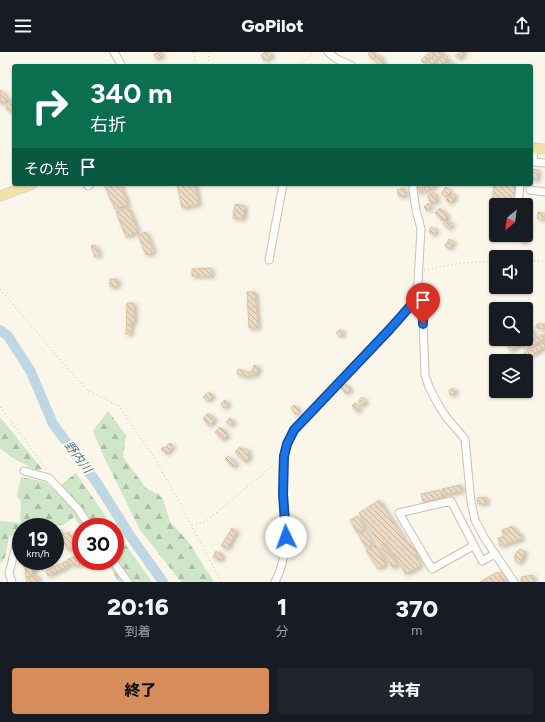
<!DOCTYPE html>
<html lang="ja">
<head>
<meta charset="utf-8">
<style>
	body { margin:0; font-family:Figtree,"Noto Sans JP",sans-serif; background:#20242c; color:#f1f3f6; height:100vh; display:flex; flex-direction:column; font-size:15px; white-space:nowrap }
	* { box-sizing:border-box; margin:0 }
	p { font-size:13px; color:#9ea1a6 }
	.icon { flex:none; width:22px; height:22px; fill:none; stroke:currentColor; stroke-width:2; stroke-linecap:round; stroke-linejoin:round }
	.map { position:relative; height:530px; overflow:hidden }
	.drawer { display:flex; flex-direction:column; background:#171b24; flex:1 }
	.drawer>* { flex:none }
	.hud { position:absolute; left:12px; top:12px; width:521px; height:122px; border-radius:4px; box-shadow:0 1px 3px #0004; background:#0b6e4f; color:#fff; overflow:hidden }
	.needle { width:26px; rotate:209deg }
	.tools { position:absolute; left:489px; top:146px; display:grid; gap:8px }
	.tools a { display:grid; place-items:center; width:44px; height:44px; border-radius:4px; background:#171b24; box-shadow:0 1px 3px #0004; font-size:20px }
	.speed { position:absolute; left:12px; top:466px; display:flex; gap:8px; font-size:20px; font-weight:700; text-align:center }
	.speed>* { display:grid; place-content:center; width:52px; height:52px; border-radius:50%; background:#171b24; box-shadow:0 1px 3px #0004; line-height:1 }
	.speed small { font-size:10px; font-weight:400 }
	.speed .limit { border:6px solid #d22; background:#fff; color:#111 }
	.pin { position:absolute; display:grid; place-items:center; width:34px; height:34px; color:#fff; margin:-41px -17px; border-radius:50% 50% 50% 0; rotate:-45deg; box-shadow:0 0 4px #0007 }
	.pin .icon { rotate:45deg }
	.me { position:absolute; width:44px; margin:-22px; rotate:357deg; stroke-linejoin:round; filter:drop-shadow(0 0 3px #0008) }
	.turn { display:flex; align-items:center; gap:14px; height:84px; padding:0 12px; font-size:18px }
	.turn .icon { width:52px; height:52px; stroke-width:2.5 }
	.turn b { display:block; font-size:28px; line-height:34px }
	.then { display:flex; align-items:center; height:38px; padding:0 12px; background:#0003; gap:8px; font-size:15px }
	.eta { display:flex; justify-content:space-evenly; align-items:center; height:68px; text-align:center }
	.eta b { font-size:24px; font-weight:800; line-height:28px }
	.button { display:flex; gap:8px; margin-top:auto; padding:8px 12px }
	.button a { flex:1; height:46px; border-radius:4px; background:#d68c5b; color:#111; font-size:16px; font-weight:800; line-height:46px; text-align:center }
	.button a+a { background:#20242c; color:#f1f3f6 }
	header { display:flex; justify-content:space-between; align-items:center; height:52px; padding:0 12px; background:#171b24; font-size:18px; font-weight:800 }
	.map>svg:first-child { display:block }
	.forest { fill:url(#forest-firs) }
	.lines { fill:none; stroke-linecap:round; stroke-linejoin:round }
	.river { stroke:#bfd7e2; stroke-width:10 }
	.building { fill:url(#building-back-hatch); stroke:#ddc4a5; filter:url(#shadow) }
	.minor-casing { stroke:#cbc0b0; stroke-width:9 }
	.major-casing { stroke:#d8d3ce; stroke-width:11 }
	.path { stroke:#d1bea6; stroke-width:1; stroke-dasharray:1 3; stroke-linecap:butt }
	.minor { stroke:#fff; stroke-width:7 }
	.major { stroke:#f1e3a8; stroke-width:9 }
	.route-casing { stroke:#114b97; stroke-width:10 }
	.route { stroke:#1a73e8; stroke-width:7 }
	.labels { text-anchor:middle; dominant-baseline:central; stroke-width:4; stroke-linejoin:round; paint-order:stroke }
	.water-label { font-size:12px; font-style:italic; fill:#4e7589; stroke:#fdfaef }
</style>
</head>
<body>
<header><svg class="icon" aria-label="menu" viewBox="0 0 24 24"><path d="M4 6h16M4 12h16M4 18h16"/></svg>GoPilot<svg class="icon" aria-label="share" viewBox="0 0 24 24"><path d="M12 15V3M7 8l5-5 5 5M5 13v7h14v-7"/></svg></header>
<div class="map">
<svg width="545" height="530" viewBox="0 0 545 530">
	<defs>
		<pattern id="forest-firs" width="22" height="20" patternUnits="userSpaceOnUse"><rect width="22" height="20" fill="#cfe6c8"/><path d="M5 1l3.5 6h-7zM16 11l3.5 6h-7z" fill="#acbea5"/></pattern>
		<pattern id="building-back-hatch" width="6" height="6" patternUnits="userSpaceOnUse"><rect width="6" height="6" fill="#ebd9c1"/><path d="M-1 5l2 2M0 0l6 6M5-1l2 2" fill="none" stroke="#c3b39f"/></pattern>
		<filter id="shadow"><feDropShadow dx="2.5" dy="1.5" stdDeviation="2" flood-color="#0004"/></filter>
	</defs>
	<rect width="100%" height="100%" fill="#faf6e9"/>
	<g class="forest">
		<polygon points="108,359 126,383 123,405 146,436 158,442 163,447 170,470 188,489 214,530 181,530 140,478 103,403 93,379"/>
		<polygon points="0,365 42,417 37,419 11,405 0,396"/>
		<polygon points="76,421 113,475 81,475 81,476 74,465 63,473 21,475 21,479 9,485 5,505 0,512 0,469 20,471 21,449 17,444 21,425 45,430 54,438"/>
		<polygon points="115,478 152,530 119,530 106,509 115,509"/>
	</g>
	<g class="lines">
		<polyline class="river" points="0,278 8,284 31,320 53,372 97,431 131,485 163,530"/>
	</g>
	<g class="building">
		<polygon points="161,0 162,5 156,7 154,2"/>
		<polygon points="266,0 270,0 272,4 264,9 261,3"/>
		<polygon points="370,0 374,0 376,4 372,7 368,2"/>
		<polygon points="430,0 436,0 423,11 421,8"/>
		<polygon points="439,0 444,1 429,14 426,14 425,12"/>
		<polygon points="460,0 466,0 459,7 455,4"/>
		<polygon points="379,3 384,10 379,14 374,7"/>
		<polygon points="445,3 448,6 439,14 433,14"/>
		<polygon points="450,8 453,11 450,14 444,14"/>
		<polygon points="1,38 8,47 1,53 0,39"/>
		<polygon points="11,48 14,51 14,58 12,60 10,57 8,59 6,56 8,55 6,52"/>
		<polygon points="531,117 538,118 537,128 531,127"/>
		<polygon points="104,132 120,132 128,152 115,157"/>
		<polygon points="177,132 195,132 199,152 182,156"/>
		<polygon points="416,132 421,132 421,140 417,140"/>
		<polygon points="426,132 435,132 436,133 431,137 429,135 428,135 429,137 424,140 422,137 427,134"/>
		<polygon points="494,132 515,132 514,152 492,151"/>
		<polygon points="446,135 451,140 445,145 441,141"/>
		<polygon points="404,136 406,143 399,145 397,138"/>
		<polygon points="433,140 438,147 432,152 427,144"/>
		<polygon points="452,141 456,144 450,151 446,148"/>
		<polygon points="428,151 431,155 427,159 424,155"/>
		<polygon points="235,152 245,154 243,167 233,166"/>
		<polygon points="128,155 138,179 126,185 116,160"/>
		<polygon points="440,156 448,164 443,169 435,161"/>
		<polygon points="538,160 545,162 545,168 537,166"/>
		<polygon points="446,168 450,172 451,170 453,172 449,177 443,172"/>
		<polygon points="526,172 529,173 524,190 519,189 521,183 526,183"/>
		<polygon points="431,175 437,178 434,183 429,180"/>
		<polygon points="146,180 154,200 146,203 138,183"/>
		<polygon points="449,187 454,190 449,197 445,194"/>
		<polygon points="95,193 100,203 95,205 91,194"/>
		<polygon points="211,216 212,224 192,224 192,217"/>
		<polygon points="110,227 117,227 118,234 110,235"/>
		<polygon points="247,240 255,240 258,276 249,276"/>
		<polygon points="127,251 134,251 134,271 131,270 131,282 126,282"/>
		<polygon points="537,272 545,272 545,277 536,276"/>
		<polygon points="529,274 532,278 526,282 526,275"/>
		<polygon points="340,277 344,280 340,285 336,281"/>
		<polygon points="533,280 536,284 510,299 508,295 522,287 526,287 526,284"/>
		<polygon points="545,281 545,286 525,298 523,294"/>
		<polygon points="506,287 517,287 506,293 504,288"/>
		<polygon points="545,290 545,295 526,306 523,302"/>
		<polygon points="254,313 259,315 256,324 251,322"/>
		<polygon points="238,317 250,321 249,325 237,322"/>
		<polygon points="346,332 351,337 346,342 341,336"/>
		<polygon points="454,336 456,341 450,343 449,338"/>
		<polygon points="209,340 213,344 208,349 203,345"/>
		<polygon points="362,345 366,350 362,354 358,349"/>
		<polygon points="225,348 229,352 224,356 221,352"/>
		<polygon points="355,351 360,357 357,360 352,354"/>
		<polygon points="294,353 300,359 296,363 291,356"/>
		<polygon points="208,361 215,368 209,374 203,366"/>
		<polygon points="230,366 234,370 231,374 226,370"/>
		<polygon points="220,375 228,383 223,388 215,380"/>
		<polygon points="170,391 173,394 167,402 161,397 163,395 165,396"/>
		<polygon points="240,395 243,398 245,396 250,400 247,402 250,405 245,410 235,400"/>
		<polygon points="228,404 237,412 233,415 225,407"/>
		<polygon points="461,433 462,439 443,443 442,437"/>
		<polygon points="440,438 442,446 423,450 421,442"/>
		<polygon points="486,445 487,451 478,452 477,446"/>
		<polygon points="379,448 408,493 410,492 417,501 415,502 421,513 406,522 386,491 381,494 359,461"/>
		<polygon points="357,464 365,477 357,481 350,468"/>
		<polygon points="513,474 516,481 519,480 522,487 500,494 498,486 504,484 502,478"/>
		<polygon points="232,476 237,479 227,497 221,494"/>
		<polygon points="60,477 62,483 55,485 56,489 55,489 55,478"/>
		<polygon points="366,479 373,492 366,496 359,483"/>
		<polygon points="69,480 76,495 68,499 61,484"/>
		<polygon points="375,493 386,512 378,517 366,498"/>
		<polygon points="384,494 397,513 393,516 381,496"/>
		<polygon points="520,497 525,500 520,511 515,509 516,507 514,506 517,499 519,499"/>
		<polygon points="216,499 223,503 220,509 213,505"/>
		<polygon points="77,503 82,511 76,514 75,511 70,513 67,508"/>
		<polygon points="24,509 33,509 35,519 32,519 33,524 26,525"/>
		<polygon points="66,509 68,514 48,524 46,519"/>
		<polygon points="497,520 503,530 480,530"/>
		<polygon points="502,520 508,530 504,530 499,521"/>
		<polygon points="533,523 534,530 521,530 521,525"/>
		<polygon points="38,524 39,530 27,530 26,526"/>
	</g>
	<g class="lines">
		<g class="minor-casing">
			<g id="minor">
				<polyline points="114,0 122,14"/>
				<polyline points="328,0 335,6 352,14"/>
				<polyline points="534,96 533,110 545,111"/>
				<polyline points="87,132 88,134 90,132"/>
				<polyline points="530,138 545,140"/>
				<polyline points="518,153 520,132"/>
				<polyline points="269,208 283,132"/>
				<polyline points="413,251 423,265 425,323 429,335 439,354 447,366 465,387 471,450 475,468 485,487 514,530"/>
				<polyline points="24,419 49,426 78,457 90,475"/>
				<polyline points="473,494 432,517 399,461 451,449 482,509 495,502"/>
				<polyline points="113,509 128,530"/>
				<polyline points="12,530 9,521 17,490"/>
				<path d="M275,530c21,-39 3,-84 9,-127 2,-9 6,-17 10,-25l96,-101 23,-26 5,-20 3,-54 -5,-19 -3,-20v-6"/>
			</g>
		</g>
		<g class="major-casing">
			<g id="major">
				<polyline points="531,96 545,97"/>
				<polyline points="0,144 32,132"/>
			</g>
		</g>
		<g class="path">
			<polyline points="194,0 196,14"/>
			<polyline points="208,0 209,14"/>
			<polyline points="295,14 305,9 313,0"/>
			<polyline points="526,209 545,209"/>
			<polyline points="424,218 462,211 496,209"/>
			<polyline points="0,237 68,317 87,338 119,354 153,404 180,451 221,530"/>
			<polyline points="517,304 545,289"/>
			<polyline points="0,355 26,389 47,419"/>
			<polyline points="192,473 205,470 276,411"/>
		</g>
		<use href="#minor" class="minor"/>
		<use href="#major" class="major"/>
	</g>
	<g class="lines">
		<g class="route-casing">
			<polyline id="route" points="286,485 283,442 284,404 287,392 294,378 390,277 413,251 423,265 423,272"/>
		</g>
		<use href="#route" class="route"/>
	</g>
	<g class="labels">
		<g class="water-label">
			<text transform="translate(78 405) rotate(53)">野内川</text>
		</g>
	</g>
</svg>
<div class="tools">
<a><svg class="needle" viewBox="-14 -14 28 28"><path d="M0-13l5 13h-10z" fill="#e53935"/><path d="M0 13l5-13h-10z" fill="#9ea1a6"/></svg></a>
<a><svg class="icon" aria-label="sound" viewBox="0 0 24 24"><path d="M4 9h4l5-4v14l-5-4H4zM17 9q2 3 0 6"/></svg></a>
<a><svg class="icon" aria-label="search" viewBox="0 0 24 24"><circle cx="10" cy="10" r="6"/><path d="M15 15l6 6"/></svg></a>
<a><svg class="icon" aria-label="layers" viewBox="0 0 24 24"><path d="M12 4l9 5-9 5-9-5zM3 14l9 5 9-5"/></svg></a>
</div>
<div class="speed"><div>19<small>km/h</small></div><div class="limit">30</div></div>
<div class="pin" style="left:423px;top:272px;background:#d93025"><svg class="icon" aria-label="arrive" viewBox="0 0 24 24"><path d="M6 21V4h12l-3 4 3 4H6"/></svg></div>
<svg class="me" style="left:286px;top:485px" viewBox="-20 -20 40 40"><circle r="19" fill="#fff"/><path d="M0-13L10 11 0 6-10 11z" fill="#1a73e8"/></svg>
<div class="hud">
<div class="turn"><svg class="icon" aria-label="right" viewBox="0 0 24 24"><path d="M7 20v-9h11M14 6l5 5-5 5"/></svg><div><b>340 m</b>右折</div></div>
<div class="then">その先<svg class="icon" aria-label="arrive" viewBox="0 0 24 24"><path d="M6 21V4h12l-3 4 3 4H6"/></svg></div>
</div>
</div>
<section class="drawer">
<div class="eta">
<div><b>20:16</b><p>到着</p></div>
<div><b>1</b><p>分</p></div>
<div><b>370</b><p>m</p></div>
</div>
<div class="button"><a>終了</a><a>共有</a></div>
</section>
</body>
</html>
